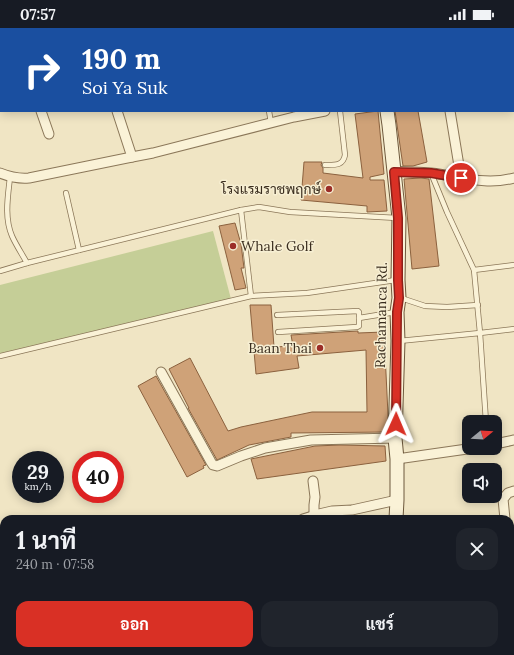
<!DOCTYPE html>
<html lang="th">
<head>
<meta charset="utf-8">
<style>
	body { margin:0; font-family:Lora,Sarabun,serif; background:#20242c; color:#f1f3f6; height:100vh; display:flex; flex-direction:column; font-size:15px; white-space:nowrap }
	* { box-sizing:border-box; margin:0 }
	p { font-size:13px; color:#9ea1a6 }
	.icon { flex:none; width:22px; height:22px; fill:none; stroke:currentColor; stroke-width:2; stroke-linecap:round; stroke-linejoin:round }
	.map { position:relative; flex:1; overflow:hidden }
	.details { position:absolute; left:0px; top:487px; width:514px; height:140px; display:flex; flex-direction:column; background:#171b24; border-radius:12px 12px 0 0; box-shadow:0 2px 10px #0003 }
	.details>* { flex:none }
	.hud { position:absolute; left:0px; top:0px; width:514px; height:84px; box-shadow:0 2px 10px #0003; background:#1a4fa0; color:#fff; overflow:hidden }
	.needle { width:26px; rotate:72deg }
	.fabs { position:absolute; left:462px; top:387px; display:grid; gap:8px }
	.fabs a { display:grid; place-items:center; width:40px; height:40px; border-radius:8px; background:#171b24; box-shadow:0 2px 10px #0003; font-size:20px }
	.speed { position:absolute; left:12px; top:423px; display:flex; gap:8px; font-size:20px; font-weight:700; text-align:center }
	.speed>* { display:grid; place-content:center; width:52px; height:52px; border-radius:50%; background:#171b24; box-shadow:0 2px 10px #0003; line-height:1 }
	.speed small { font-size:10px; font-weight:400 }
	.speed .limit { border:6px solid #d22; background:#fff; color:#111 }
	.pin { position:absolute; display:grid; place-items:center; width:34px; height:34px; color:#fff; margin:-17px; border:2px solid #fff; border-radius:50%; box-shadow:0 1px 4px #0007 }
	.me { position:absolute; width:44px; margin:-22px; rotate:1deg; stroke-linejoin:round; filter:drop-shadow(0 0 3px #0008) }
	.turn { display:flex; align-items:center; gap:14px; height:84px; padding:0 16px; font-size:18px }
	.turn .icon { width:52px; height:52px; stroke-width:2.5 }
	.turn b { display:block; font-size:28px; line-height:34px }
	.round { display:grid; place-items:center; flex:none; width:42px; height:42px; border-radius:12px; background:#20242c }
	.headline { display:flex; align-items:center; justify-content:space-between; height:68px; padding:0 16px }
	h1 { font-size:24px; font-weight:700; line-height:30px }
	.action { display:flex; gap:8px; margin-top:auto; padding:8px 16px }
	.action a { flex:1; height:46px; border-radius:12px; background:#d93025; color:#fff; font-size:16px; font-weight:700; line-height:46px; text-align:center }
	.action a+a { background:#20242c; color:#f1f3f6 }
	.status { display:flex; justify-content:space-between; align-items:center; height:28px; padding:0 20px; background:#171b24; direction:ltr }
	.status svg { height:11px; fill:currentColor }
	.map>svg:first-child { display:block }
	.green { fill:#c5ce97 }
	.building { fill:#cfa278; stroke:#8b613e }
	.lines { fill:none; stroke-linecap:round; stroke-linejoin:round }
	.lane-casing { stroke:#8b7759; stroke-width:6 }
	.street-casing { stroke:#8b7759; stroke-width:11 }
	.secondary-casing { stroke:#6d583c; stroke-width:15 }
	.lane { stroke:#faf2d7; stroke-width:4.5 }
	.street { stroke:#faf2d7; stroke-width:9 }
	.secondary { stroke:#faf2d7; stroke-width:13 }
	.route-casing { stroke:#8d1f18; stroke-width:10 }
	.route { stroke:#d93025; stroke-width:7 }
	.poi-dot { fill:#9c2d27; stroke:#f7efd3; stroke-width:1.5 }
	.labels { text-anchor:middle; dominant-baseline:central; stroke-width:3; stroke-linejoin:round; paint-order:stroke }
	.poi-label { font-size:14px; fill:#3a2d1e; stroke:#f7efd3; text-anchor:end }
	.street-label { font-size:14px; fill:#3a2d1e; stroke:#f7efd3 }
</style>
</head>
<body>
<div class="status"><b>07:57</b><svg viewBox="0 0 49 12"><path d="M0 12V9h3v3zM5 12V6h3v6zM10 12V3h3v9zM15 12V0h3v12zM26 1h20v11H26zM47 4h2v5h-2z"/></svg></div>
<div class="map">
<svg width="514" height="627" viewBox="0 0 514 627">
	<rect width="100%" height="100%" fill="#f0e5c4"/>
	<polygon class="green" points="213,203 231,271 0,326 0,257"/>
	<g class="building">
		<polygon points="378,83 384,146 370,149 370,152 384,152 387,183 367,184 367,178 301,172 304,134 322,134 321,137 323,140 323,145 363,150 355,86"/>
		<polygon points="395,83 418,83 427,134 413,138 403,138"/>
		<polygon points="421,150 429,151 439,238 412,241 404,151"/>
		<polygon points="235,195 241,216 244,240 241,240 246,260 235,262 219,198"/>
		<polygon points="250,277 271,277 274,319 293,318 291,307 358,303 358,305 384,304 388,387 387,404 291,405 291,409 249,417 217,432 188,380 189,380 169,341 190,330 228,403 241,399 312,384 367,384 366,322 297,328 299,340 256,346"/>
		<polygon points="156,348 206,437 203,438 204,440 187,449 138,358"/>
		<polygon points="340,417 385,418 386,433 257,451 251,431 315,418"/>
	</g>
	<g class="lines">
		<g class="lane-casing">
			<g id="lane">
				<polyline points="269,83 271,95"/>
				<path d="M325,137c10,0 18,1 20,-10l-5,-44"/>
				<polyline points="431,145 447,184 474,242 480,305 514,301"/>
				<path d="M10,149c-2,19 -6,40 2,59 4,9 10,18 15,27"/>
				<polyline points="66,165 79,222"/>
				<polyline points="241,182 251,268"/>
				<polyline points="474,242 514,237"/>
				<polyline points="0,243 27,235 241,182 259,179 290,184 397,190"/>
				<polyline points="401,270 425,278 447,279 478,277"/>
				<polyline points="277,287 358,283 359,284 359,290 396,284"/>
				<polyline points="278,304 357,299 359,298 359,290"/>
				<polyline points="399,313 480,305 486,394"/>
				<polyline points="0,328 251,268 307,265 396,252"/>
			</g>
		</g>
		<g class="street-casing">
			<g id="street">
				<polyline points="56,0 57,1"/>
				<polyline points="15,1 17,0"/>
				<polyline points="0,8 1,7"/>
				<polyline points="41,83 49,106"/>
				<polyline points="117,83 132,129"/>
				<polyline points="450,83 461,150"/>
				<path d="M394,143c12,1 25,1 37,2 30,3 53,13 83,5"/>
				<path d="M0,145c10,4 18,6 29,5l103,-21 21,-4 141,-36 31,-6"/>
				<polyline points="161,344 211,434 213,437 217,438 241,428 265,420 311,412 395,410"/>
				<polyline points="495,416 514,412"/>
				<polyline points="397,431 474,420"/>
				<polyline points="313,453 315,469 314,477 314,488"/>
				<polyline points="303,491 319,486 332,483 352,482 397,472"/>
				<polyline points="505,491 503,471 508,465 514,463"/>
				<polyline points="111,623 112,627"/>
				<polyline points="193,623 195,627"/>
			</g>
		</g>
		<g class="secondary-casing">
			<g id="secondary">
				<polyline points="371,0 371,1"/>
				<polyline points="387,83 389,97 399,190 398,252 399,270 397,284 398,313 395,410 397,431 397,472 396,491"/>
				<polyline points="400,623 401,627"/>
			</g>
		</g>
		<use href="#lane" class="lane"/>
		<use href="#street" class="street"/>
		<use href="#secondary" class="secondary"/>
	</g>
	<g class="lines">
		<g class="route-casing">
			<polyline id="route" points="396,396 397,284 399,270 398,252 398,190 394,144 431,145 461,150"/>
		</g>
		<use href="#route" class="route"/>
	</g>
	<g class="poi-dot">
		<circle cx="329" cy="161" r="4"/>
		<circle cx="233" cy="218" r="4"/>
		<circle cx="320" cy="320" r="4"/>
	</g>
	<g class="labels">
		<g class="poi-label">
			<text x="321" y="161">โรงแรมราชพฤกษ์</text>
			<text x="241" y="218" text-anchor="start">Whale Golf</text>
			<text x="312" y="320">Baan Thai</text>
		</g>
		<g class="street-label">
			<text transform="translate(381 287) rotate(-89)">Rachamanca Rd.</text>
		</g>
	</g>
</svg>
<div class="fabs">
<a><svg class="needle" viewBox="-14 -14 28 28"><path d="M0-13l5 13h-10z" fill="#e53935"/><path d="M0 13l5-13h-10z" fill="#9ea1a6"/></svg></a>
<a><svg class="icon" aria-label="sound" viewBox="0 0 24 24"><path d="M4 9h4l5-4v14l-5-4H4zM17 9q2 3 0 6"/></svg></a>
</div>
<div class="speed"><div>29<small>km/h</small></div><div class="limit">40</div></div>
<div class="pin" style="left:461px;top:150px;background:#d93025"><svg class="icon" aria-label="arrive" viewBox="0 0 24 24"><path d="M6 21V4h12l-3 4 3 4H6"/></svg></div>
<svg class="me" style="left:396px;top:396px" viewBox="-20 -20 40 40"><path d="M0-17L14 15 0 8-14 15z" fill="#d93025" stroke="#fff" stroke-width="4"/></svg>
<div class="hud">
<div class="turn"><svg class="icon" aria-label="right" viewBox="0 0 24 24"><path d="M7 20v-9h11M14 6l5 5-5 5"/></svg><div><b>190 m</b>Soi Ya Suk</div></div>
</div>
<section class="details">
<div class="headline"><div><h1>1 นาที</h1><p>240 m · 07:58</p></div><a class="round"><svg class="icon" aria-label="close" viewBox="0 0 24 24"><path d="M6 6l12 12M18 6L6 18"/></svg></a></div>
<div class="action"><a>ออก</a><a>แชร์</a></div>
</section>
</div>
</body>
</html>
